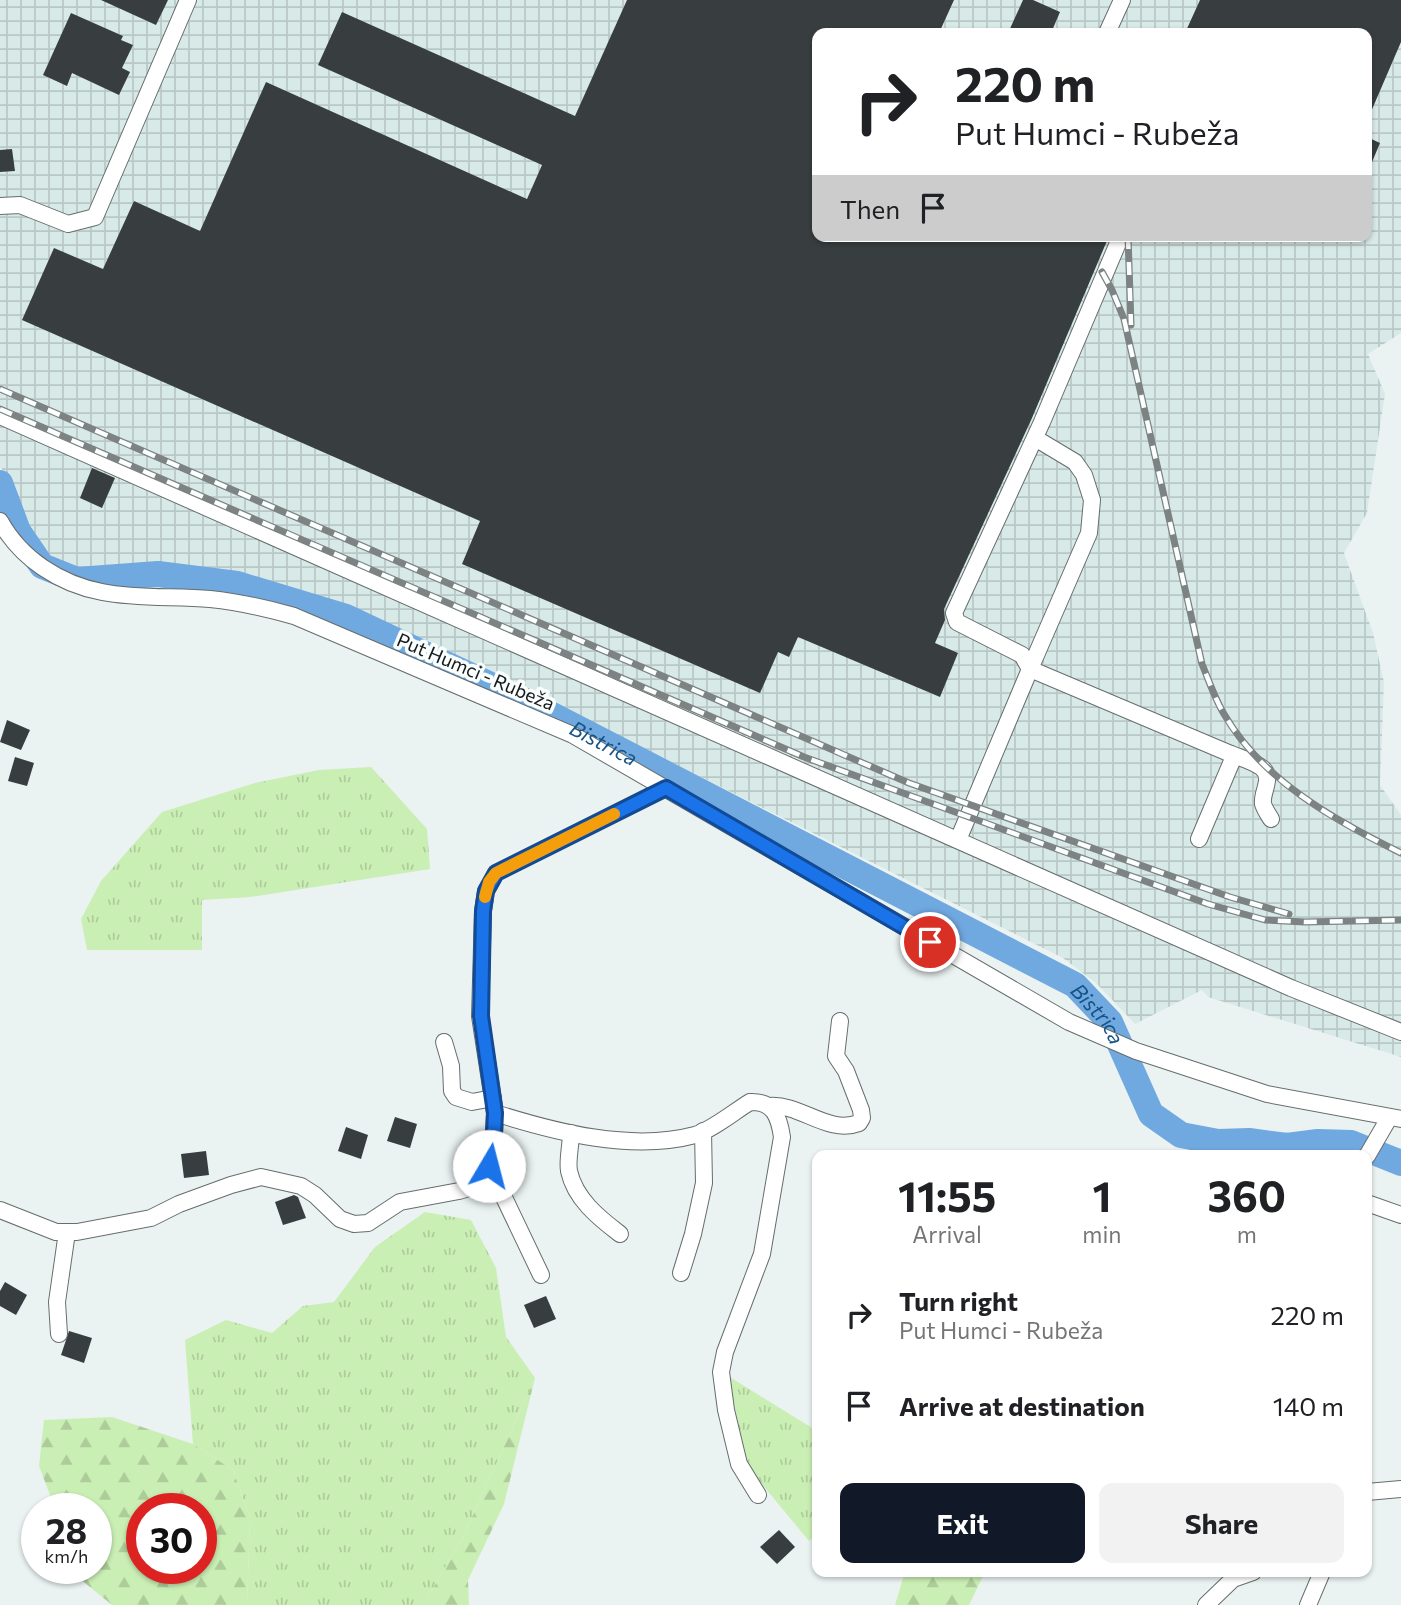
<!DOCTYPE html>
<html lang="en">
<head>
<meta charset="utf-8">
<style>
	body { margin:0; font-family:Commissioner,sans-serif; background:#f2f2f2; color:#202124; height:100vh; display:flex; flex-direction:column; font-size:26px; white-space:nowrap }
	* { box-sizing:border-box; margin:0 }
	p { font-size:23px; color:#757577 }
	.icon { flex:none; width:38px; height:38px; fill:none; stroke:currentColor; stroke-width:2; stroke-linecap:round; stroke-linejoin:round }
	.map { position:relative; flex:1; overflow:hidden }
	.details { position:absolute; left:812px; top:1150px; width:560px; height:427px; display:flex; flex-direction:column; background:#fff; border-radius:14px; box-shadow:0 2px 5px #0004 }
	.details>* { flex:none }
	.guide { position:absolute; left:812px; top:28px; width:560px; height:214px; border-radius:14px; box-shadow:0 2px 5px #0004; background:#fff; color:#202124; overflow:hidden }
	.speed { position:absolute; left:21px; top:1493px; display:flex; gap:14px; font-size:35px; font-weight:700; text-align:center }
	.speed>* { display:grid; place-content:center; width:91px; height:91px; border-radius:50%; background:#fff; box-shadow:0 2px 5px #0004; line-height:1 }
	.speed small { font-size:18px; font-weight:400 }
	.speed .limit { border:10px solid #d22; background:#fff; color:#111 }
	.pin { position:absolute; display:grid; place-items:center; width:60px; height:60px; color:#fff; margin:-30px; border:4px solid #fff; border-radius:50%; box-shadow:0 2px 7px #0007 }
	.me { position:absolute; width:77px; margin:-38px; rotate:8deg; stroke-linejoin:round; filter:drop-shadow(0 0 5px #0008) }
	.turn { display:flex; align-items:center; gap:24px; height:147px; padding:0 28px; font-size:32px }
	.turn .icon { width:91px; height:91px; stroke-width:2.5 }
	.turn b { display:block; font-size:49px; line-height:60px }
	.then { display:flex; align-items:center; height:66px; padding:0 28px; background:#0003; gap:14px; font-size:26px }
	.eta { display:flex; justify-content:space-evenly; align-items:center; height:119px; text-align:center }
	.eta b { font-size:42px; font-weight:700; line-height:49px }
	.action { display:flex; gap:14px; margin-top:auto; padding:14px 28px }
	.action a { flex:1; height:80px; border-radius:14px; background:#111827; color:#fff; font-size:28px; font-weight:700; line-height:80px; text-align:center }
	.action a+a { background:#f2f2f2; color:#202124 }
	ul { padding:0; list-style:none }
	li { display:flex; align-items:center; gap:21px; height:91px; padding:0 28px }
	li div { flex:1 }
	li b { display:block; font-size:26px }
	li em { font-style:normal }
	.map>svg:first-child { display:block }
	.industrial { fill:url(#industrial-grid); fill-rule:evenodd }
	.grass { fill:url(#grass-tufts) }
	.forest { fill:url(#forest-firs); fill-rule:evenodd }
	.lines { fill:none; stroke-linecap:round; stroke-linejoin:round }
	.river { stroke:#70a8e0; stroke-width:26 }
	.building { fill:#383e40 }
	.minor-casing { stroke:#666d6d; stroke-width:18 }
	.minor { stroke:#fff; stroke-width:16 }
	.rail-casing { stroke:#7d8282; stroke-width:7 }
	.rail { stroke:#fafffe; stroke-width:4.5; stroke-dasharray:13; stroke-linecap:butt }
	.route-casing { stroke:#114b97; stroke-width:18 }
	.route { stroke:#1a73e8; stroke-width:12 }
	.slow { stroke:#f59e0b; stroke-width:12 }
	.labels { text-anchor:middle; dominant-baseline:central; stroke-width:7; stroke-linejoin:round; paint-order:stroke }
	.street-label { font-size:19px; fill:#161919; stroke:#fafffe }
	.water-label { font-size:21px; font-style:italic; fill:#165386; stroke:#fafffe }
</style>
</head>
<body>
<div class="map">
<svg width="1401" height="1605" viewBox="0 0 1401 1605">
	<defs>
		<pattern id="industrial-grid" width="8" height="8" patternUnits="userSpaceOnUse" patternTransform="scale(1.75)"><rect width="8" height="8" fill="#d8eae8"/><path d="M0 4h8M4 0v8" fill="none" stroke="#b9c8c6"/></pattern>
		<pattern id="grass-tufts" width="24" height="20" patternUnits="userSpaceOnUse" patternTransform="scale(1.75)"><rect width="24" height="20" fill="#caefb4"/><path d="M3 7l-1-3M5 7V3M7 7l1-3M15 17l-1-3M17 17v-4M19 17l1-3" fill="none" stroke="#adcc9a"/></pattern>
		<pattern id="forest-firs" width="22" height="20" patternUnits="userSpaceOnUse" patternTransform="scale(1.75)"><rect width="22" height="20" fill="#caefb4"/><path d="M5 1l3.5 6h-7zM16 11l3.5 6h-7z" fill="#adcc9a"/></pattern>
	</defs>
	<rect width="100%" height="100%" fill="#eaf2f2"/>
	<path class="industrial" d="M0,0h1401v333l-33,21 17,40 -18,119 -23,40 29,80 11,49 -4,103 21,30v242l-193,-60 -6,-7 -67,34 -39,-41 -33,-25 -634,-317 -95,-36 -88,-28 -88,-9 -68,5 -27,-6 -25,-16 -16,-27 -11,-45 -11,-12zM817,33h550v203h-550z"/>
	<g class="grass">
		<polygon points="371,767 427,829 430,869 250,897 202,900 202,950 87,950 81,919 101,881 162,812 255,783 319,770"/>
		<polygon points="425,1212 471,1220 496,1268 506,1337 535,1378 464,1535 429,1595 426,1605 247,1605 250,1518 233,1470 193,1444 185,1340 226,1320 272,1333 303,1306 334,1302 375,1247"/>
		<polygon points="728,1376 817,1431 817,1534 809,1541 747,1466"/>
	</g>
	<g class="forest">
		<polygon points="535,1378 504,1504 468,1580 469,1605 426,1605 429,1595 464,1535"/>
		<path d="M112,1417l81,27 40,26 17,48 -3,87h-135l-32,-26 -4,-11h20v-60h-41l-16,-42 5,-46zM142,1508h59v60h-59z"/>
		<polygon points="905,1572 985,1572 969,1605 895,1605"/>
	</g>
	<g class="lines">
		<path class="river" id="s1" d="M0,483l18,48 24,35 35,14 81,-6 79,10 109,33 181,85 548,283 35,37 41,92 30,21 37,7 31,-1 38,5 31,-4 33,1 50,20"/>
	</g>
	<g class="building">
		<polygon points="101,0 168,0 156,25"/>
		<polygon points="627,0 954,0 939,33 817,33 817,236 1109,236 1032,418 944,609 945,620 935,643 958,653 940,697 798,637 789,657 778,652 760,693 462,564 480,521 22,320 54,248 103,269 134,201 200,231 266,82 527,199 542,165 318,65 342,12 575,116"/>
		<polygon points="1023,0 1033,0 1060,12 1051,33 1008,33"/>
		<polygon points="1200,0 1401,0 1401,42 1367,121 1367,33 1185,33"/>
		<polygon points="71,13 123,36 121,40 133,45 122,68 130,72 119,95 72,73 67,86 43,75"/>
		<polygon points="1367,137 1380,143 1367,174"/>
		<polygon points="12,149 15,171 0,172 0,150"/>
		<polygon points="92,468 115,478 102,508 80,498"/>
		<polygon points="7,720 30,730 21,750 0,742"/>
		<polygon points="15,757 34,763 27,786 8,781"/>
		<polygon points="395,1117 417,1124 410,1148 387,1141"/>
		<polygon points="346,1127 368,1135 361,1159 338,1151"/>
		<polygon points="206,1151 209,1175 184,1178 181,1154"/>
		<polygon points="294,1195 298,1197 306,1218 283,1225 275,1202"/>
		<polygon points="5,1282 27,1295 16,1315 0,1306 0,1291"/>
		<polygon points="546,1296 556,1319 534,1328 524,1305"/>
		<polygon points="69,1331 92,1338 84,1363 61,1355"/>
		<polygon points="779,1530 795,1547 777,1564 760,1547"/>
	</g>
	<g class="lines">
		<g class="minor-casing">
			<g id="minor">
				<polyline points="1107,33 1122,0"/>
				<polyline points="0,206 20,205 68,224 95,217 188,0"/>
				<polyline points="0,416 1291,988 1401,1032"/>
				<polyline points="1035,438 1075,462 1084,475 1092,500 1089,533 1030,669 1231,754 1232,761 1199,839"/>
				<path d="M0,521c21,38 60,63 102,71 35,7 73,4 108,7 29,3 56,9 84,17l279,119 496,287 67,29 131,43 134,25"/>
				<path d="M1231,754c10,4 22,7 31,14 12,10 -1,24 1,36 2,6 5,10 8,15"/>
				<polyline points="958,840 1030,669 1022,655 957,622 954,613 1042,422 1121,236"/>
				<polyline points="444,1042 451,1066 452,1091 456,1097 472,1102 493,1098"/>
				<path d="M769,1106c31,-3 59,29 90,17l3,-5 -1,-8 -15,-39 -10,-15 4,-35"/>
				<path d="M495,1113c60,19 137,39 200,22 17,-5 40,-24 55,-33 24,-1 29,15 32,35l-20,117 -37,98 -4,20 5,38 13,54 19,31"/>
				<path d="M571,1133c0,12 -4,27 -2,38 6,28 30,47 51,63"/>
				<polyline points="1367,1156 1389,1118"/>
				<polyline points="489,1166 541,1275"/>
				<polyline points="1367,1203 1401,1215"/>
				<polyline points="0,1210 56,1232 77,1232 151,1218 179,1204 231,1185 261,1177 301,1186 315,1195 340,1219 354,1224 368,1223 400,1202 459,1191 472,1187 483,1177 493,1154 495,1113 480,1016 483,911 486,891 496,873 666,788"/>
				<polyline points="681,1273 693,1234 704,1183 703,1131"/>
				<polyline points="59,1334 57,1302 67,1232"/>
				<polyline points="1367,1492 1401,1489"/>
				<polyline points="1206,1605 1233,1579 1253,1572"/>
				<polyline points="1308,1605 1322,1572"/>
			</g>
		</g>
		<use href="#minor" class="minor"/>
		<g class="rail-casing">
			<g id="rail">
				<polyline points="1128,236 1131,325"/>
				<path d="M1102,272l10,18 12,29 78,345c7,17 13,35 22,50 38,66 110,106 177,139"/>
				<polyline points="0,389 909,783 1230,897 1289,914"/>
				<polyline points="0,409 804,757 1208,904 1265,920 1305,922 1401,920"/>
			</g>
		</g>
		<use href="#rail" class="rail"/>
	</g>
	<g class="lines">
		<g class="route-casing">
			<polyline id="route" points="489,1166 493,1154 495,1113 481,1016 483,911 486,891 496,873 666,788 930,942"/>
		</g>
		<use href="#route" class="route"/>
		<polyline class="slow" points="485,897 489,882 496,873 614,814"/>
	</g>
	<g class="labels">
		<g class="street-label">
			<text transform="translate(476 671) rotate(23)">Put Humci - Rubeža</text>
		</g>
		<g class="water-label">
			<text stroke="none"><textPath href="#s1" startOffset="693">Bistrica</textPath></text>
			<text stroke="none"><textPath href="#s1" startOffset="1260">Bistrica</textPath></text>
		</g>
	</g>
</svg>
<div class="speed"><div>28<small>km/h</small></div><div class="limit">30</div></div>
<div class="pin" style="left:930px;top:942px;background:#d93025"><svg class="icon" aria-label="arrive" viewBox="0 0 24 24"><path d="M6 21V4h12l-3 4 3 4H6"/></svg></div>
<svg class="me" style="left:489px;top:1166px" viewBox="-20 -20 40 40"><circle r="19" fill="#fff"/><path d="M0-13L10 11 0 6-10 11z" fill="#1a73e8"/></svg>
<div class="guide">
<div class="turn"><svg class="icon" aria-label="right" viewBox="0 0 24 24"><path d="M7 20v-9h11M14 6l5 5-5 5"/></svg><div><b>220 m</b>Put Humci - Rubeža</div></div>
<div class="then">Then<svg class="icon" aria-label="arrive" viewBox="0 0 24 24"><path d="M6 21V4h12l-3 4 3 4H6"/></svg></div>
</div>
<section class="details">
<div class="eta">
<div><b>11:55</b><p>Arrival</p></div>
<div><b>1</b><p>min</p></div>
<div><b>360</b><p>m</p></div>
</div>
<ul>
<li><svg class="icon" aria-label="right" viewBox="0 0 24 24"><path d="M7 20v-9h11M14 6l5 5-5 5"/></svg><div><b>Turn right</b><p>Put Humci - Rubeža</p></div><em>220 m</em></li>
<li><svg class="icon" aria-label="arrive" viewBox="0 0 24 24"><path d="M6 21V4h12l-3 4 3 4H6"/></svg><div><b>Arrive at destination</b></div><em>140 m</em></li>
</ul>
<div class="action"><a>Exit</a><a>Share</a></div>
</section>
</div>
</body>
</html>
